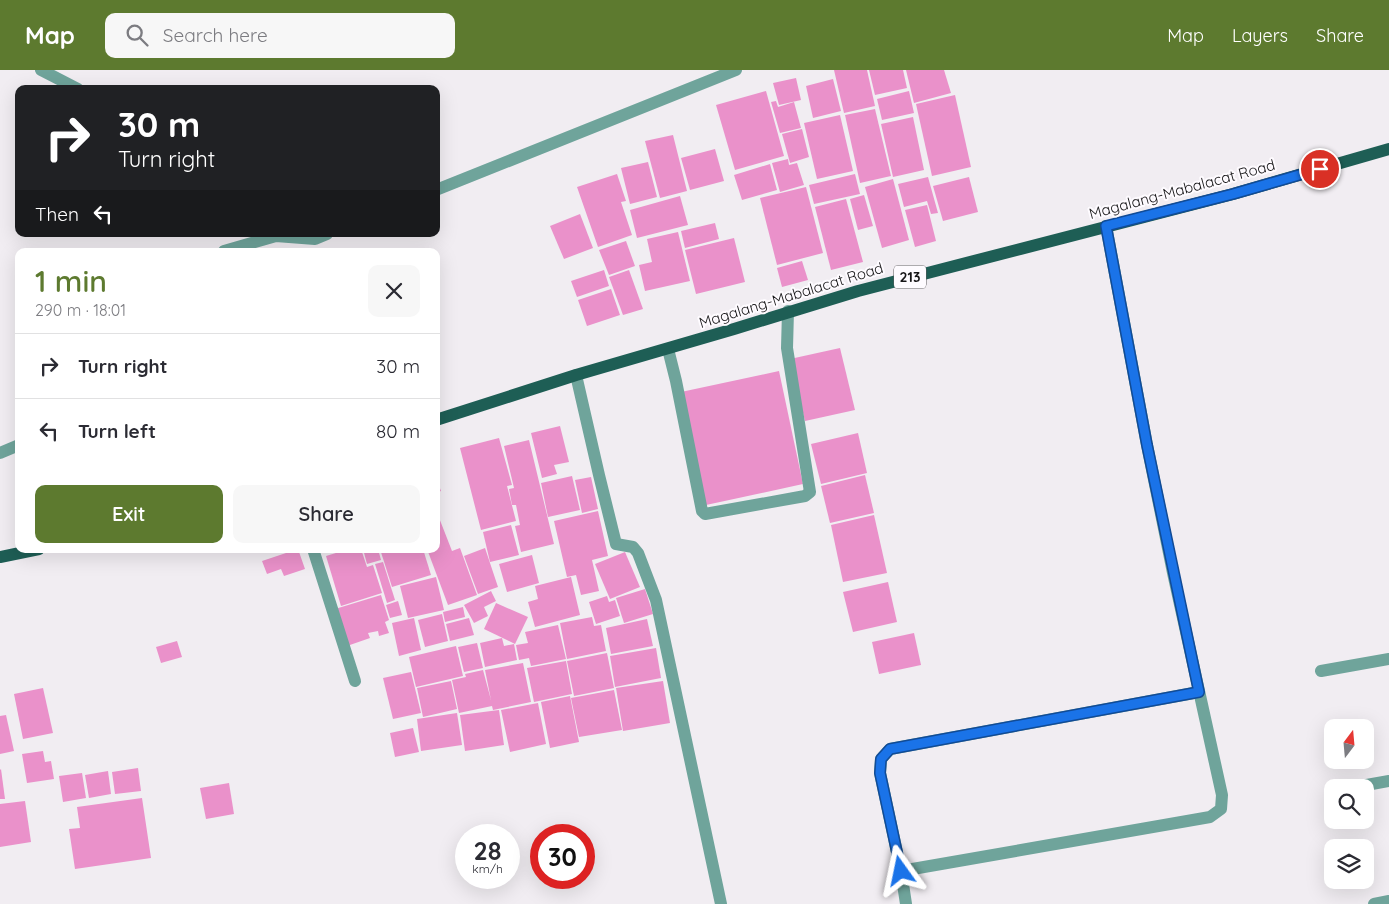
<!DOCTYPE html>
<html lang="en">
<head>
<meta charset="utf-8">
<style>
	body { margin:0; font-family:Quicksand,sans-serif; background:#f7f7f7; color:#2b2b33; height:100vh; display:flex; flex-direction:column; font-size:19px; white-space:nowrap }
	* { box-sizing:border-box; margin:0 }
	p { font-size:16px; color:#7c7c81 }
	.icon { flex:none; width:28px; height:28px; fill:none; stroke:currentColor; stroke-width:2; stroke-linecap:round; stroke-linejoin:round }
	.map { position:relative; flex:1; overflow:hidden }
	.drawer { position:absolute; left:15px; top:178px; width:425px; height:305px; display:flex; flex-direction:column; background:#fff; border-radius:10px; box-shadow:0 5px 20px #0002 }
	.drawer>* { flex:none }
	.guide { position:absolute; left:15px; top:15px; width:425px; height:152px; border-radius:10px; box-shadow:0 5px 20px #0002; background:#202124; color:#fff; overflow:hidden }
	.needle { width:32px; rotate:16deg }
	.buttons { position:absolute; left:1324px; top:649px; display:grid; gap:10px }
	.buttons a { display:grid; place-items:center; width:50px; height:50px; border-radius:10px; background:#fff; box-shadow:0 5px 20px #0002; font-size:25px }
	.speed { position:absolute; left:455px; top:754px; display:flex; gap:10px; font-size:25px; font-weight:700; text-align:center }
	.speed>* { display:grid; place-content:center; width:65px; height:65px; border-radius:50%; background:#fff; box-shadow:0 5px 20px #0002; line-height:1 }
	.speed small { font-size:12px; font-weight:400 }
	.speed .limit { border:8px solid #d22; background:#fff; color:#111 }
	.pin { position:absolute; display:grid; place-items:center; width:42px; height:42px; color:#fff; margin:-21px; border:2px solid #fff; border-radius:50%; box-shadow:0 1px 5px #0007 }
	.me { position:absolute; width:55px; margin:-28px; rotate:348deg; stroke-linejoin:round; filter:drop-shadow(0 0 4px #0008) }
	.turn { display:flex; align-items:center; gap:18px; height:105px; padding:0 20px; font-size:22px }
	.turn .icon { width:65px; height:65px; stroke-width:2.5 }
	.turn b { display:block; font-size:35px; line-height:42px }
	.then { display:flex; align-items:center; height:48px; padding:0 20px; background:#0003; gap:10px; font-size:19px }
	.round { display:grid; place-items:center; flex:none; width:52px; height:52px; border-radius:10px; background:#f7f7f7 }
	.head { display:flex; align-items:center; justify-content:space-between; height:85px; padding:0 20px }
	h1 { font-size:30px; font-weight:600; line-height:38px; color:#5d7a2f }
	.primary-button { display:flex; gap:10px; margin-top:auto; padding:10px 20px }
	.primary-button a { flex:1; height:58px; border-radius:10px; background:#5d7a2f; color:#fff; font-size:20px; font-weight:600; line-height:58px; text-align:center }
	.primary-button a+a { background:#f7f7f7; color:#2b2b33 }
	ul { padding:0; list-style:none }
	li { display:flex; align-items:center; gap:15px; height:65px; padding:0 20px; border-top:1px solid #e1e1e2 }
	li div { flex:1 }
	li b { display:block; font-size:19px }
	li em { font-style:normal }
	header { display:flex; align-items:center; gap:30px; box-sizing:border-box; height:70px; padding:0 25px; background:#5d7a2f; color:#fff }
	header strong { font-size:24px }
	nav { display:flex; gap:28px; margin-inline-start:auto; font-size:18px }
	.search { width:350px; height:45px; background:#f7f7f7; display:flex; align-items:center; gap:12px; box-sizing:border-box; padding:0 18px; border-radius:10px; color:#7c7c81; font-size:19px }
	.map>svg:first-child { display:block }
	.building { fill:#ea91ca }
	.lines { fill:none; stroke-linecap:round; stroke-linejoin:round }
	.minor { stroke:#6fa49b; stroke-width:12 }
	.major { stroke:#1e5e55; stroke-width:12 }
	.route-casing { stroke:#114b97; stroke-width:12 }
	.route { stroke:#1a73e8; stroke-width:9 }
	.labels { text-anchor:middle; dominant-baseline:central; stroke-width:4; stroke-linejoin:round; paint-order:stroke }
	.shield { fill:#fefbff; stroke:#5c5a5d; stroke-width:1 }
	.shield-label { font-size:14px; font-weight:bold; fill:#161517 }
	.street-label { font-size:15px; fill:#161517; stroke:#fefbff }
</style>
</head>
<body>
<header>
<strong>Map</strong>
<div class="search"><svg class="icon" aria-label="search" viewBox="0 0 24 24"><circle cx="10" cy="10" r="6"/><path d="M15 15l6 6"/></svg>Search here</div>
<nav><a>Map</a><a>Layers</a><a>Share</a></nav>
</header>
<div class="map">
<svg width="1389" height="834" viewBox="0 0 1389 834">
	<rect width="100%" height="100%" fill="#f1edf2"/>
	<g class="building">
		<polygon points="834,0 867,0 875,36 844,43"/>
		<polygon points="869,0 903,0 907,18 875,25"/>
		<polygon points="906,0 944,0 951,23 914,33"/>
		<polygon points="796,8 801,30 779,35 773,13"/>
		<polygon points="833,9 841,41 813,48 806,16"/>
		<polygon points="766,21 784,86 735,100 716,35"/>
		<polygon points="909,21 914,43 882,50 877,29"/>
		<polygon points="955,25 971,97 932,106 916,34"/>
		<polygon points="776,31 778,37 794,32 801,58 780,63 771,32"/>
		<polygon points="875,39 891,106 860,113 845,45"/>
		<polygon points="840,45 853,101 817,109 804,53"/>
		<polygon points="913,47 924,100 893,107 881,54"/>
		<polygon points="802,59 809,87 790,93 782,64"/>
		<polygon points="673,65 687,121 660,128 645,71"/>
		<polygon points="715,79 724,111 690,120 681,88"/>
		<polygon points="788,89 789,95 797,93 804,115 780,122 772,93"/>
		<polygon points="648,92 657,127 630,134 621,98"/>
		<polygon points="770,94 777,120 742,130 734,105"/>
		<polygon points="617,104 626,131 621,132 632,165 598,177 577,117"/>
		<polygon points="855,104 860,124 814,134 809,115"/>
		<polygon points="928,107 938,143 931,144 927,131 904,137 898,114"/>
		<polygon points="969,107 978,142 943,151 933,116"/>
		<polygon points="893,109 909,170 882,178 865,117"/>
		<polygon points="806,117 823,183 777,195 760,128"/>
		<polygon points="864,125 873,156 858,160 850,129"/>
		<polygon points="680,126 688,155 637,168 630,140"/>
		<polygon points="846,129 863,192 831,200 815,137"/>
		<polygon points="927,135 936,171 915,177 905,140"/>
		<polygon points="580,144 593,178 564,189 550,156"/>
		<polygon points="715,153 719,169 685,178 681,161"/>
		<polygon points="678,162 690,211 645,221 639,195 652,192 647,169"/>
		<polygon points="734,168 745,212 696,224 685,180"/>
		<polygon points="626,171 635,196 609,205 599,180"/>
		<polygon points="802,191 808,210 782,217 777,198"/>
		<polygon points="604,200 609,216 577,227 571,211"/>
		<polygon points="629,200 643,239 623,245 609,207"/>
		<polygon points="611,219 620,245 587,256 578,230"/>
		<polygon points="840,278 855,340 805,351 790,289"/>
		<polygon points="779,301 803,414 706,435 681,322"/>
		<polygon points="560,356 569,392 554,395 557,404 542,408 531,363"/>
		<polygon points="858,363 867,403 821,414 811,374"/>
		<polygon points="499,368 512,415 507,416 516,451 481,460 460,378"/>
		<polygon points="529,370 554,474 521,482 515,456 520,455 516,435 512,435 509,419 514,418 504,376"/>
		<polygon points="865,405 874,443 830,453 821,416"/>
		<polygon points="572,406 580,440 548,447 541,413"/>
		<polygon points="591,407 598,439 582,443 575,410"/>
		<polygon points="436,408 441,421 436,423"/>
		<polygon points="436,440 452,481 460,478 477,525 448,535 427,479 436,479"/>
		<polygon points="598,441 608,486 592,490 599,521 581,525 576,505 567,507 554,451"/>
		<polygon points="874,445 887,503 843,512 831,455"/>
		<polygon points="511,455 519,485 490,492 483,462"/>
		<polygon points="485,478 498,517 478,524 464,486"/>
		<polygon points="298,479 305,499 284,506 281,499 267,504 262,491"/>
		<polygon points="349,479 361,479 367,497 373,495 382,523 341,536 326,486"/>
		<polygon points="363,479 378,479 381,490 367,494"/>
		<polygon points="380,479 423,479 431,505 392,517"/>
		<polygon points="625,482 640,517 610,529 595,494"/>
		<polygon points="532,485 539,513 507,522 499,494"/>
		<polygon points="383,492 395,530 387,533 375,494"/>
		<polygon points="436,507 444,540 408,548 400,516"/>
		<polygon points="571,507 580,545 535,557 528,532 538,529 535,516"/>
		<polygon points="888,512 897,552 853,562 843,522"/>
		<polygon points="645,519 653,544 624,553 616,528"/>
		<polygon points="491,521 496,531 484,537 488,546 474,553 464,535"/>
		<polygon points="381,525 389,550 385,552 389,563 379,566 378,561 368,563 370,568 347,576 335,539"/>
		<polygon points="607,526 609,532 615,530 620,546 596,554 589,532"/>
		<polygon points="398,531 402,545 390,548 386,535"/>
		<polygon points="496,533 528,547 515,574 484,559"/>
		<polygon points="463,537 465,547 445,552 443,542"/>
		<polygon points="442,544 448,571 425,577 418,550"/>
		<polygon points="592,547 594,556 601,555 606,581 567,589 560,553"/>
		<polygon points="414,548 421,580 399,586 392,553"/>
		<polygon points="469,548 474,565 450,571 446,554"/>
		<polygon points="647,549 653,576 611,584 606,558"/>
		<polygon points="558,555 566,589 531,596 529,588 519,590 516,575 528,573 525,562"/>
		<polygon points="914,563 921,595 879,604 872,572"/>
		<polygon points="502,568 504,576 514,574 517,590 485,597 480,573"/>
		<polygon points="177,571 182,587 161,593 156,577"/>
		<polygon points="477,573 483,598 464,602 458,577"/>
		<polygon points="456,576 463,606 416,617 409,587"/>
		<polygon points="656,578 661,608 615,617 610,586"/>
		<polygon points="607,583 614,618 574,626 567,591"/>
		<polygon points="566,591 572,624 534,632 527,598"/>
		<polygon points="523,593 531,632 493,640 492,636 459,643 452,610 466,607 465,604 483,600 491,630 485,600"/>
		<polygon points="411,602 421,643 393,649 383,608"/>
		<polygon points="451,611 457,639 423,647 417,618"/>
		<polygon points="663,611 670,653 623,661 616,618"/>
		<polygon points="43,618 53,663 23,669 14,624"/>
		<polygon points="614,620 622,660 579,667 571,628"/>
		<polygon points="570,626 579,672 550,678 541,632"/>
		<polygon points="538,633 546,674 510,682 501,640"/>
		<polygon points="499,640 504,675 465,681 460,645"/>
		<polygon points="457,643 462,675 421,681 417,649"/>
		<polygon points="6,645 14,681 0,684 0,646"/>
		<polygon points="413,658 419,682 395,687 390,663"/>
		<polygon points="43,681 45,692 51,691 54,709 27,713 22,684"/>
		<polygon points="138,698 141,721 115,724 112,702"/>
		<polygon points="1,699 5,729 0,729 0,700"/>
		<polygon points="108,701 111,724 89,728 85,705"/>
		<polygon points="82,703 86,728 63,732 59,706"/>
		<polygon points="229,713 234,744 206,749 200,718"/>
		<polygon points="142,728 151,788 75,799 69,759 80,758 77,737"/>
		<polygon points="25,731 31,772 0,777 0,734"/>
	</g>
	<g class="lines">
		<g class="minor">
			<polyline points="41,0 78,19"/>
			<polyline points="436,120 736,0"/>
			<polyline points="224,181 276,166 315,169 327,164"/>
			<polyline points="668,279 676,311 702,441 705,444 805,426 810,422 787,278 788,241"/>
			<polyline points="576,305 599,405 616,474 633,477 638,483 656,530 721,834"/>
			<polyline points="0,383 19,375"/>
			<polyline points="313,479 355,611"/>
			<polyline points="1321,601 1389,589"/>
			<polyline points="1361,716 1389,711"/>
			<polyline points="901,801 1210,747 1221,739 1222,725 1173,503 1147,375 1106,156"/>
			<polyline points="906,834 901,801 880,703 881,689 890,679 1199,622"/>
			<polyline points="1374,834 1389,831"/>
		</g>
		<g class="major">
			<polyline points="436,350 576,305 734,259 858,221 1233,124 1389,79"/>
			<polyline points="0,487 39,479"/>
		</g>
	</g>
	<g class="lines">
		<g class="route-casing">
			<polyline id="route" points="901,801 880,703 881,689 890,679 1199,622 1147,375 1106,156 1233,124 1320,99"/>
		</g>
		<use href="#route" class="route"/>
	</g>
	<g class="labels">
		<rect class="shield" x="894" y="195.5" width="32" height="23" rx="4"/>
		<g class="shield-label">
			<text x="910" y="207">213</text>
		</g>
		<g class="street-label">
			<text transform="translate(1182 119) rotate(-15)">Magalang-Mabalacat Road</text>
			<text transform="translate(791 225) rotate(-17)">Magalang-Mabalacat Road</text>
		</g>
	</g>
</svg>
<div class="buttons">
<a><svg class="needle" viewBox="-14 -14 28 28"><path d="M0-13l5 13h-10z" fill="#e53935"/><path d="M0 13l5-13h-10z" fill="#7c7c81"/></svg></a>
<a><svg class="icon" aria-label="search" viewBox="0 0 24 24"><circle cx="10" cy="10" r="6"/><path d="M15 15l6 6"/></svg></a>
<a><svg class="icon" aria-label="layers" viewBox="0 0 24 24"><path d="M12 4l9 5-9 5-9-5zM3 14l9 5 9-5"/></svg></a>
</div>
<div class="speed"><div>28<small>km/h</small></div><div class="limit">30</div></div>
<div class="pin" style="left:1320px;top:99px;background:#d93025"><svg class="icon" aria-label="arrive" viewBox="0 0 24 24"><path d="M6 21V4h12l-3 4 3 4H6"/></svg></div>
<svg class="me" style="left:901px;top:801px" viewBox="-20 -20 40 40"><path d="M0-17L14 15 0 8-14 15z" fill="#1a73e8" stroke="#fff" stroke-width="4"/></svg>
<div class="guide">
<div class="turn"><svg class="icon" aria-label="right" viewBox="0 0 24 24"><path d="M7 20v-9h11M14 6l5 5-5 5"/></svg><div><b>30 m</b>Turn right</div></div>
<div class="then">Then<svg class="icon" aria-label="left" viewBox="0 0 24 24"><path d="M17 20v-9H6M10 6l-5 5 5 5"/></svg></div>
</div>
<section class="drawer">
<div class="head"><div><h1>1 min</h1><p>290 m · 18:01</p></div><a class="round"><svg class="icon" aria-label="close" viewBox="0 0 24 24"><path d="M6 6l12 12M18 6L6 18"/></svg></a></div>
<ul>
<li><svg class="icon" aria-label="right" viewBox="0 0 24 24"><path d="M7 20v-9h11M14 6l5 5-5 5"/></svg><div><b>Turn right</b></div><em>30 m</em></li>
<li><svg class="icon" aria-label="left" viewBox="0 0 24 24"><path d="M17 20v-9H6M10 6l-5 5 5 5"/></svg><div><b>Turn left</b></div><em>80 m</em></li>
</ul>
<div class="primary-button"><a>Exit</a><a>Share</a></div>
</section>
</div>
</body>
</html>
